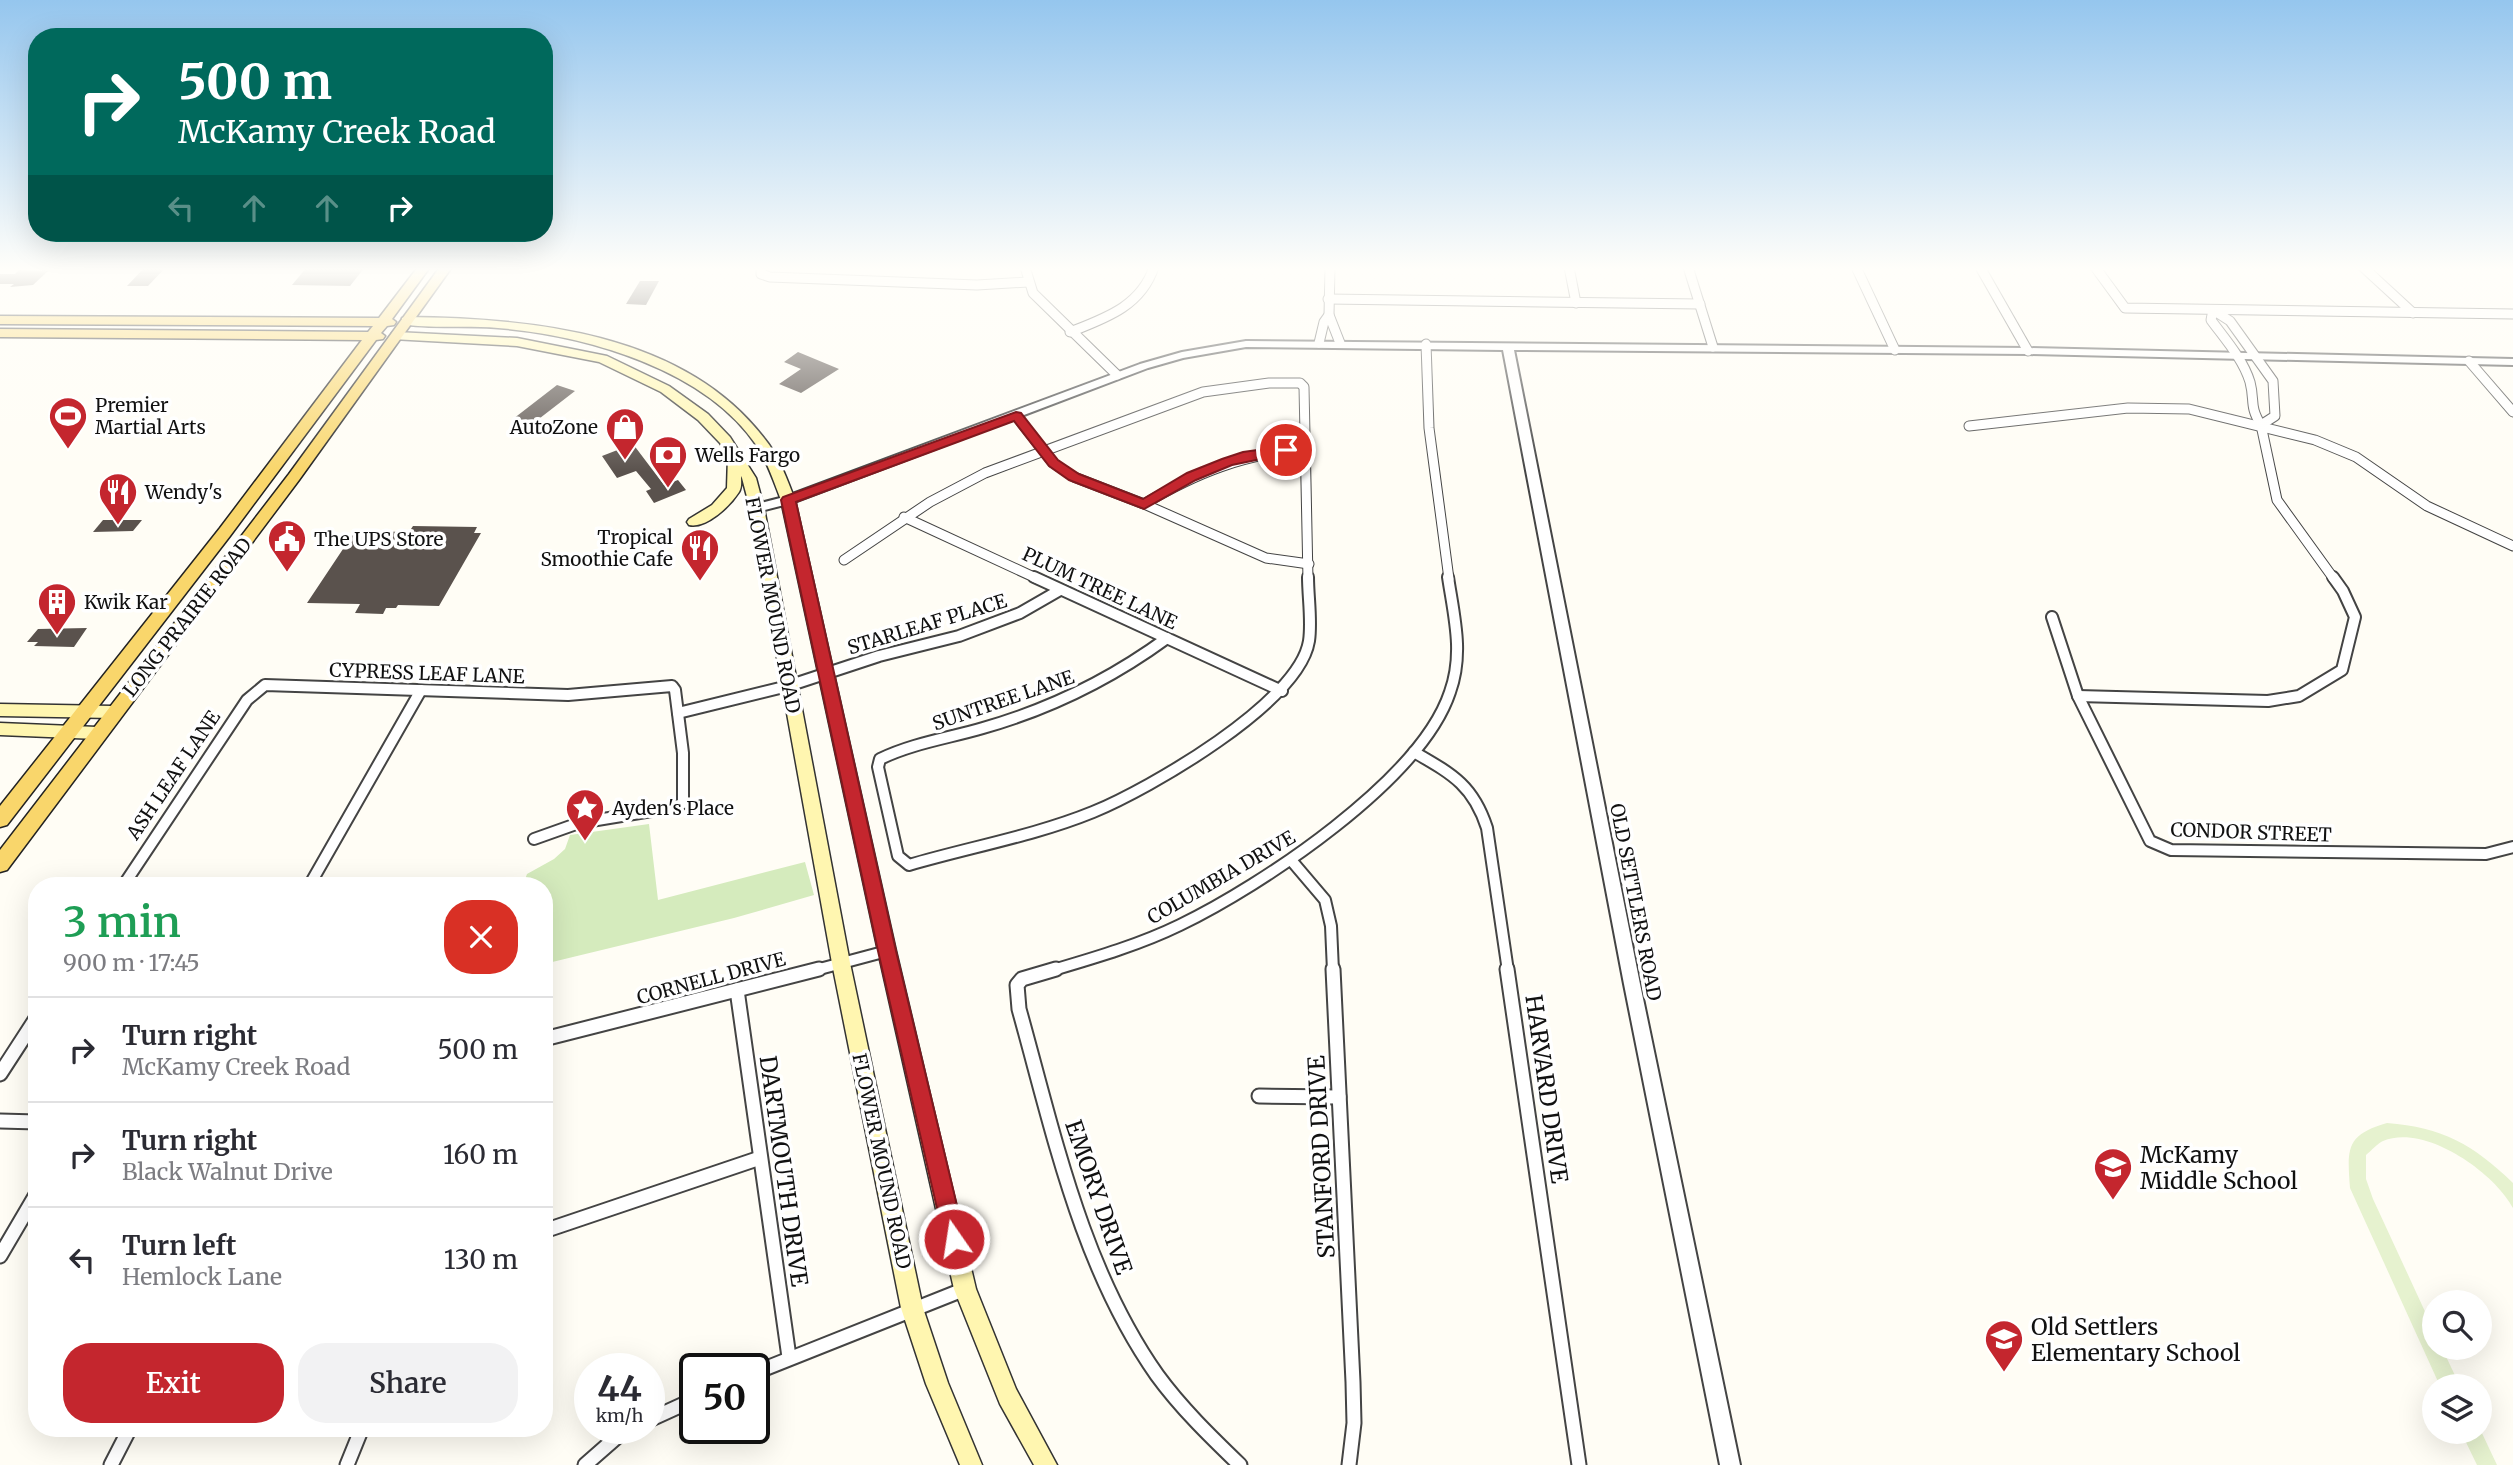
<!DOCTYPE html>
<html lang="en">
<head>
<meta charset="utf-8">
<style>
	body { margin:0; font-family:Merriweather,serif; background:#f2f2f3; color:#2b2b33; height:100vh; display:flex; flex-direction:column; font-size:26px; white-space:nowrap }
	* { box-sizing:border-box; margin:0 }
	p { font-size:23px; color:#7c7c81 }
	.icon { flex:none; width:38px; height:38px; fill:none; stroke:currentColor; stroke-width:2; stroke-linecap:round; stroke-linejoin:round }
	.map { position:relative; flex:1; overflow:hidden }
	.panel { position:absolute; left:28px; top:877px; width:525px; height:560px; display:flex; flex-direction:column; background:#fff; border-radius:28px; box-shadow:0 7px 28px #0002 }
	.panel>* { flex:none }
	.guide { position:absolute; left:28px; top:28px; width:525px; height:214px; border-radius:28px; box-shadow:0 7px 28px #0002; background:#00695c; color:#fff; overflow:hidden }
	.tools { position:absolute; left:2422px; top:1290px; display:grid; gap:14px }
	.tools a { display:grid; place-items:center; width:70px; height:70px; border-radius:50%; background:#fff; box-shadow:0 7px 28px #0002; font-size:35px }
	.speed { position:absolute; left:574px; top:1353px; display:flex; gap:14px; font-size:35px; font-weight:700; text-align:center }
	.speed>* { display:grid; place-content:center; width:91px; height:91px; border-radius:50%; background:#fff; box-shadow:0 7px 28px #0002; line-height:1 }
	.speed small { font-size:18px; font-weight:400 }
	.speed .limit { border:4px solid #111; border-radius:10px; background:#fff; color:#111 }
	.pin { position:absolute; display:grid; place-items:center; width:60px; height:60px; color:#fff; margin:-30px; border:4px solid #fff; border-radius:50%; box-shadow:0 2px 7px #0007 }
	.me { position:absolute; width:77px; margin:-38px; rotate:347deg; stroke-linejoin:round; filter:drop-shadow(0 0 5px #0008) }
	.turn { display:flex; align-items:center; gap:24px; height:147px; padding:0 35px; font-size:32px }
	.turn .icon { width:91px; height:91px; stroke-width:2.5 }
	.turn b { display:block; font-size:49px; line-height:60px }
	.lanes { display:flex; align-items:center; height:66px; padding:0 35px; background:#0003; justify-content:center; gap:35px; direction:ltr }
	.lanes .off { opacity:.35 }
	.round { display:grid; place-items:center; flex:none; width:74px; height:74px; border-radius:28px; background:#f2f2f3 }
	.summary { display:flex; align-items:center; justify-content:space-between; height:119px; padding:0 35px }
	h1 { font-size:42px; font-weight:600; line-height:52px; color:#1e9e55 }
	.cta { display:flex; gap:14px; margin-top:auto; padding:14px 35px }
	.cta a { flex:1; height:80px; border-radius:28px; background:#c4262e; color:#fff; font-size:28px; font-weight:600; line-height:80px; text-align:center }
	.cta a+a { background:#f2f2f3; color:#2b2b33 }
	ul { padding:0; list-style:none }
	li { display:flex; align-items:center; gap:21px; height:105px; padding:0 35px; border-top:2px solid #e1e1e2 }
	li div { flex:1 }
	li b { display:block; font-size:26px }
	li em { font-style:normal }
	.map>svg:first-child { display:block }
	.green { fill:#d5ebbd }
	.pitch { fill:#e6f2cf }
	.building { fill:#5a524d }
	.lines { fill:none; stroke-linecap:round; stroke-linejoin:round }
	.minor-far2-casing { stroke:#444; stroke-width:11 }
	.minor-far1-casing { stroke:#444; stroke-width:14 }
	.minor-casing { stroke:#444; stroke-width:17 }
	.tertiary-casing { stroke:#444; stroke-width:4 }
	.secondary-casing { stroke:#333; stroke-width:3 }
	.primary-casing { stroke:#222; stroke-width:3 }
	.minor-far2 { stroke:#fff; stroke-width:9 }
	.minor-far1 { stroke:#fff; stroke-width:10 }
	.minor { stroke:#fff; stroke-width:13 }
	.tertiary { fill:#fff; fill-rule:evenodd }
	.secondary { fill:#fff6b0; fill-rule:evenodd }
	.primary { fill:#f9d66b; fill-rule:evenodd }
	.route { fill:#c4262e; stroke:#7f191e; stroke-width:2 }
	.labels { text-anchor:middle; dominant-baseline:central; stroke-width:7; stroke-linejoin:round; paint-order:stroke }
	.poi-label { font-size:19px; fill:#111; stroke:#fff; text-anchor:start }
	.street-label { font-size:19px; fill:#111; stroke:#fff }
	.near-street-label { font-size:23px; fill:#111; stroke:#fff }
	.near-poi-label { font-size:23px; fill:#111; stroke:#fff; text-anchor:start }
</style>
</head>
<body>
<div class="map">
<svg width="2513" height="1465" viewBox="0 0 2513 1465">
	<rect width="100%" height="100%" fill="#fffdf5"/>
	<polygon class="green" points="649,824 658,900 805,862 814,895 734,918 544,964 544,886 523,885 527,874 554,859 565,849 570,835"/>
	<g class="pitch">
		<path d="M2387,1123c55,4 87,22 126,60v25c-18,-35 -88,-85 -130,-67 -5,2 -12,10 -17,14v24l7,20 61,132v17h8l18,38h-20l-90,-198c-3,-40 -4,-53 37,-65z"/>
		<polygon points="2480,1429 2497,1465 2477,1465 2461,1432 2480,1432"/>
	</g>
	<g class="building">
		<polygon points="145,267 166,267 148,286 127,286"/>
		<polygon points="307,267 365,267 350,286 292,285"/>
		<polygon points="19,270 48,271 33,285 10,287 14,284 0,284 0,274 15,274"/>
		<polygon points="640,281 659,281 646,305 626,304"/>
		<polygon points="798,352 839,369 801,393 779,384 801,369 784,362"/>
		<polygon points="557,385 575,391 531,425 513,419"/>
		<polygon points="633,444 664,485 678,480 686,490 654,503 646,491 651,489 636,471 617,478 602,456"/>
		<polygon points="103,520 142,520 133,531 93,532"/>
		<polygon points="413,526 477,527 474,533 481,533 439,606 398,605 396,608 386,608 383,614 355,613 360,604 307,603 355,531 409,532"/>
		<polygon points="87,628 74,647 34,646 38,642 27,642 38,629"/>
	</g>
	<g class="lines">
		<g class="minor-far2-casing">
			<g id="minor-far2">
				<polyline points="761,267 761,274 770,277 977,285 1028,282"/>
				<polyline points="1025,267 1033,293 1117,375"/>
				<polyline points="1330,267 1329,315 1340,343"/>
				<polyline points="1569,267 1576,303"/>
				<polyline points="1688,267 1713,347"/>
				<polyline points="1856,267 1895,350"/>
				<polyline points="1980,267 2028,351"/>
				<polyline points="2095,267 2125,308 2513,314"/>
				<polyline points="2363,267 2413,313"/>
				<polyline points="1328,299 1700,304"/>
				<path d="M2213,310l17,11 43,60 2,35 -14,9c-12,-19 -6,-24 -11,-43 -7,-23 -25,-43 -39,-62z"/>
				<path d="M1070,332c36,-14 71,-26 84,-65"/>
				<polyline points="1319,343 1324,322 1329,315"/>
				<polyline points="1426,344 1429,428 1449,579"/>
				<polyline points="2469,361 2513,412"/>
				<polyline points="1016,416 1053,463 1074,477 1144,504 1266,558 1309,564"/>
				<polyline points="2261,425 2277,500 2334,579"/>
				<polyline points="1969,426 2128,408 2189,409 2315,440 2356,457 2427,506 2513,546"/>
				<path d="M1144,504c54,-32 98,-49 161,-55"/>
				<polyline points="904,517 1038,579"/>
				<polyline points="844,560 930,502 985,473 1203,392 1269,383 1300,383 1304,387 1308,579"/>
			</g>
		</g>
		<g class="minor-far1-casing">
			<g id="minor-far1">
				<polyline points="1034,577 1282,691"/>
				<polyline points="2052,617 2078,696 2150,841 2171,850 2486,854 2513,847"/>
				<path d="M1167,638c-56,41 -117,71 -184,90 -34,10 -70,15 -103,31l-2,8 20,89 11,9c61,-18 125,-29 184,-53 56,-23 206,-109 216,-171 3,-20 -1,-44 -1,-64"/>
				<polyline points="2078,696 2268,701 2299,696 2342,670 2355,617 2343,591 2333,577"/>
				<polyline points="678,713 788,686 879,656 959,636 1020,613 1060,590"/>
				<path d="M1414,752c38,22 59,33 73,76l21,143"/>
				<polyline points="1291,860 1325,900 1331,926 1333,971"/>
				<polyline points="123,886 247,700 265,685 568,695 672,686 675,690 683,753 683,803 676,807 579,823 534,839"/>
				<polyline points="309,886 421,690"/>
				<polyline points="812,971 887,951"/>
				<path d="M1050,971c44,-13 89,-26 130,-46 81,-39 241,-145 270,-233 14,-39 4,-75 -2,-115"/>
			</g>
		</g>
		<g class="minor-casing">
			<g id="minor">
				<path d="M1056,969l-34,10 -5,6 2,24c35,125 62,258 138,366 24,33 54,62 83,90"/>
				<polyline points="1333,969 1353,1382 1354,1423 1349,1465"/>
				<polyline points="1507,969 1579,1465"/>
				<polyline points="737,990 789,1357"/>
				<polyline points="544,1039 819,969"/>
				<polyline points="0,1074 37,1017"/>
				<polyline points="1259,1096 1339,1097"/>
				<polyline points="0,1121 37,1122"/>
				<polyline points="544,1231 760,1158"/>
				<polyline points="0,1256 37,1193"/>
				<polyline points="754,1373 965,1289"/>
				<polyline points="649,1420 695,1399"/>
				<polyline points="111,1465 130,1428"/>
				<polyline points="347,1465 362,1428"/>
				<polyline points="585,1465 618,1436 634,1428"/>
			</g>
		</g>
		<g class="tertiary-casing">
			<polygon id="tertiary" points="1246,341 2028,348 2513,359 2513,365 2028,354 1514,350 1640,984 1740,1465 1720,1465 1624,984 1503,350 1246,347 1183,358 1148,368 792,503 757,512 751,508 753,505 784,497 1140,364 1182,352"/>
		</g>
		<g class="secondary-casing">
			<g id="secondary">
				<path d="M406,317c123,1 277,15 358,121 15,18 23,41 31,62l101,451 80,338 40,100 41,76h-23l-34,-61 -46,-115 -76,-338 -97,-451c-7,-18 -13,-37 -24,-54 -51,-77 -172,-111 -259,-118 -29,-3 -70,1 -96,-4v-6z"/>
				<path d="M396,332l121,6 90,18 62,30 39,28 22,23 26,41 8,30 86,455 73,345 25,75 34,82h-22l-34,-81 -25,-76 -69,-345 -82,-455 -8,-30 -1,-2c0,6 1,11 -2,16 -9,14 -33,37 -50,33l-2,-3 2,-3 23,-14 15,-17 1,-32 -8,-13 -22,-23 -37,-28 -62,-30 -82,-16 -125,-7v-6z"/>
				<polygon points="0,704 113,706 121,712 113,718 0,716"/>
				<polygon points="0,723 97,727 103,729 105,733 103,737 97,739 0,735"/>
			</g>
		</g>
		<g class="primary-casing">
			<g id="primary">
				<polygon points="418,267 430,267 392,319 396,322 394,325 387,326 381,333 385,336 383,339 376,340 230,536 7,825 0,827 0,806 220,528 362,340 0,337 0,329 368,332 373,326 0,324 0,316 379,318"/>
				<polygon points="440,267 452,267 299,480 7,870 0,872 0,850 289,474"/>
			</g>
		</g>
		<use href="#minor-far2" class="minor-far2"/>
		<use href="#minor-far1" class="minor-far1"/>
		<use href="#minor" class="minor"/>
		<use href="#tertiary" class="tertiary"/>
		<use href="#secondary" class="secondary"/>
		<use href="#primary" class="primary"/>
	</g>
	<linearGradient id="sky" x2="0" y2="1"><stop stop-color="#95c6ee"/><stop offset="0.57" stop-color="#fffefa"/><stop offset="1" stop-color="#fffefa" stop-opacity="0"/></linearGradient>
	<rect width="2513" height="472" fill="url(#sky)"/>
	<polygon class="route" points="1016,412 1021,413 1058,460 1079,474 1143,499 1187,473 1222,459 1243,452 1286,446 1292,450 1286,454 1232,465 1196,480 1144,509 1069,480 1049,466 1014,421 796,502 896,951 965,1239 962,1247 954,1250 947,1247 944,1239 878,951 781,500 783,497"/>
	<defs>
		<g id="stadium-pin" transform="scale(2.0125)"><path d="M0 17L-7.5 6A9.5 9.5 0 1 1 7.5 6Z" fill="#c4262e" stroke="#fff"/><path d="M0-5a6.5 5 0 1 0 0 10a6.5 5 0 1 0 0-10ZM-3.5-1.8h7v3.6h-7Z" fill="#fff"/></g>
		<g id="shop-pin" transform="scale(2.0125)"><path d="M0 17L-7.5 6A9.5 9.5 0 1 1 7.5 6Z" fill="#c4262e" stroke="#fff"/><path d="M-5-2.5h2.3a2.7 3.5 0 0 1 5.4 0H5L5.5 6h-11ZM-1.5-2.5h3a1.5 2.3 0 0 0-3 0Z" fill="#fff"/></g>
		<g id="bank-pin" transform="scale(2.0125)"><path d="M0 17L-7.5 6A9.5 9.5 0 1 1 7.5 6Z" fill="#c4262e" stroke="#fff"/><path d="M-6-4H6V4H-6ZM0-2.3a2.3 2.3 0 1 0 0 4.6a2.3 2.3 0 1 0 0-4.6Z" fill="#fff"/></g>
		<g id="restaurant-pin" transform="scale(2.0125)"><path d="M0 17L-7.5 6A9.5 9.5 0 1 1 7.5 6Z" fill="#c4262e" stroke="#fff"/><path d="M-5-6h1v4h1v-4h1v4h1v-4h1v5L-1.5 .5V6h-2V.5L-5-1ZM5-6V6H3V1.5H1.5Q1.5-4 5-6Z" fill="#fff"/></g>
		<g id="civic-pin" transform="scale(2.0125)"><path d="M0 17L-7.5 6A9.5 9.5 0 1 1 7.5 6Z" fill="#c4262e" stroke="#fff"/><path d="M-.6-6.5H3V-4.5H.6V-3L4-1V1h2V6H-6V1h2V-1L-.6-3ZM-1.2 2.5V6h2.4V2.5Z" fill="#fff"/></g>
		<g id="building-pin" transform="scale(2.0125)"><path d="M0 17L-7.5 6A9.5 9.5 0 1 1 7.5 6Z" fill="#c4262e" stroke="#fff"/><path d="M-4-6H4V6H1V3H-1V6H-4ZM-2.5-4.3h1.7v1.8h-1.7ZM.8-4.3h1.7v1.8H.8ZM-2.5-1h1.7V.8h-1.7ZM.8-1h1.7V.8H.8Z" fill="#fff"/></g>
		<g id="sight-pin" transform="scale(2.0125)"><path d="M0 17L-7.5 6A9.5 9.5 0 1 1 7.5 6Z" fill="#c4262e" stroke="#fff"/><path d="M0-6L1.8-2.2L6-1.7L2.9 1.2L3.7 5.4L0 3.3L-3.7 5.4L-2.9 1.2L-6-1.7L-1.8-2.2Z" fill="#fff"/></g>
		<g id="school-pin" transform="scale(2.0125)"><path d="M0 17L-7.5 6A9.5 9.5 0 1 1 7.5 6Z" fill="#c4262e" stroke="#fff"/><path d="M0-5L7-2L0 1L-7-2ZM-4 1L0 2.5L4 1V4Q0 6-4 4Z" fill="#fff"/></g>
	</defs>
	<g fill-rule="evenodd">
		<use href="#stadium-pin" x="68" y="416"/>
		<use href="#shop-pin" x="625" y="427"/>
		<use href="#bank-pin" x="668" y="455"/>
		<use href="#restaurant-pin" x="118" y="492"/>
		<use href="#civic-pin" x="287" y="539"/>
		<use href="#restaurant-pin" x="700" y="548"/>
		<use href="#building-pin" x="57" y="602"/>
		<use href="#sight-pin" x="585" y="808"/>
		<use href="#school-pin" x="2113" y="1167"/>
		<use href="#school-pin" x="2004" y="1339"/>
	</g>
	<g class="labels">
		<g class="poi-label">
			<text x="95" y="405">Premier<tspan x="95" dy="22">Martial Arts</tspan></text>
			<text x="598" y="427" text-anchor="end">AutoZone</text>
			<text x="695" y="455">Wells Fargo</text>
			<text x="145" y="492">Wendy's</text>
			<text x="673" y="537" text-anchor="end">Tropical<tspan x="673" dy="22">Smoothie Cafe</tspan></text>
			<text x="314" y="539">The UPS Store</text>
			<text x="84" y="602">Kwik Kar</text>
			<text x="612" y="808">Ayden's Place</text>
		</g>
		<g class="street-label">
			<text transform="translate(1100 588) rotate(25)">PLUM TREE LANE</text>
			<text transform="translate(773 605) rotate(79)">FLOWER MOUND ROAD</text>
			<text transform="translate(187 617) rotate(-52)">LONG PRAIRIE ROAD</text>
			<text transform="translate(927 624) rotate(-17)">STARLEAF PLACE</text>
			<text transform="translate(427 673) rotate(2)">CYPRESS LEAF LANE</text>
			<text transform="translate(1003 700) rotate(-19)">SUNTREE LANE</text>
			<text transform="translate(173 775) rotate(-56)">ASH LEAF LANE</text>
			<text transform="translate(2251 832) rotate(2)">CONDOR STREET</text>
			<text transform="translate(1221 877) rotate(-30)">COLUMBIA DRIVE</text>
			<text transform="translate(1636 902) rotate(79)">OLD SETTLERS ROAD</text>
			<text transform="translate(711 978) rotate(-15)">CORNELL DRIVE</text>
			<text transform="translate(882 1161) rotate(78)">FLOWER MOUND ROAD</text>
		</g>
		<g class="near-street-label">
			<text transform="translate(1547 1089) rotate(82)">HARVARD DRIVE</text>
			<text transform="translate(1321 1157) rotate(-93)">STANFORD DRIVE</text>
			<text transform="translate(784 1171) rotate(82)">DARTMOUTH DRIVE</text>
			<text transform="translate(1099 1197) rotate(71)">EMORY DRIVE</text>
		</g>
		<g class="near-poi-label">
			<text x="2140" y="1154">McKamy<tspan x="2140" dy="26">Middle School</tspan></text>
			<text x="2031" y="1326">Old Settlers<tspan x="2031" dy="26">Elementary School</tspan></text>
		</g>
	</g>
</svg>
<div class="tools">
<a><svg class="icon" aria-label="search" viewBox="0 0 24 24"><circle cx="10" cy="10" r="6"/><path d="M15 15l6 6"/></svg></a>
<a><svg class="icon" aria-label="layers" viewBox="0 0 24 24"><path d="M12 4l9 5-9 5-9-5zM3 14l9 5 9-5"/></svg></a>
</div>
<div class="speed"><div>44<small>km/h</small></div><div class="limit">50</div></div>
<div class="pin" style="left:1286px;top:450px;background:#d93025"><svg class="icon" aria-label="arrive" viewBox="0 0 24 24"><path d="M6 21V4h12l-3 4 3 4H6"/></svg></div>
<svg class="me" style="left:954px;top:1239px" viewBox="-20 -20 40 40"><circle r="17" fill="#c4262e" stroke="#fff" stroke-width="3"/><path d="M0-11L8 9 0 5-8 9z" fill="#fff"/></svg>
<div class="guide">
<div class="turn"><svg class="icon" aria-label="right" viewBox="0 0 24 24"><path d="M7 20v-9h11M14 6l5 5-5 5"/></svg><div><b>500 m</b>McKamy Creek Road</div></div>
<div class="lanes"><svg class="icon off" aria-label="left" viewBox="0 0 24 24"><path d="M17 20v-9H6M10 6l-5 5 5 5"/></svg><svg class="icon off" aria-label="ahead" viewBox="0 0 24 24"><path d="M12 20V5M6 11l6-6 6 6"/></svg><svg class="icon off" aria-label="ahead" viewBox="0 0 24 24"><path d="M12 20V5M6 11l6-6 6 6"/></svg><svg class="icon" aria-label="right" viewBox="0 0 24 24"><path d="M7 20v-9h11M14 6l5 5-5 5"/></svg></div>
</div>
<section class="panel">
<div class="summary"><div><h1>3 min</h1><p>900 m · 17:45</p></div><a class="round" style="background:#d93025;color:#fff"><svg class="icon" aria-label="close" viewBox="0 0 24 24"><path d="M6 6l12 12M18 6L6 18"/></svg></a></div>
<ul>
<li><svg class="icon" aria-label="right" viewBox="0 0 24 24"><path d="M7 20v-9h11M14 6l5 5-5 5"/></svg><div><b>Turn right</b><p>McKamy Creek Road</p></div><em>500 m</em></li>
<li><svg class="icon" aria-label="right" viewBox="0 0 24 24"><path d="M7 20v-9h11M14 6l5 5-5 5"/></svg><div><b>Turn right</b><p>Black Walnut Drive</p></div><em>160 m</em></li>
<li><svg class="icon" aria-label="left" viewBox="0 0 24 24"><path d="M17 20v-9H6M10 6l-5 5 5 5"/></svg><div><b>Turn left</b><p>Hemlock Lane</p></div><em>130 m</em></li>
</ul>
<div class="cta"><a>Exit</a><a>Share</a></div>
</section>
</div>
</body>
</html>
